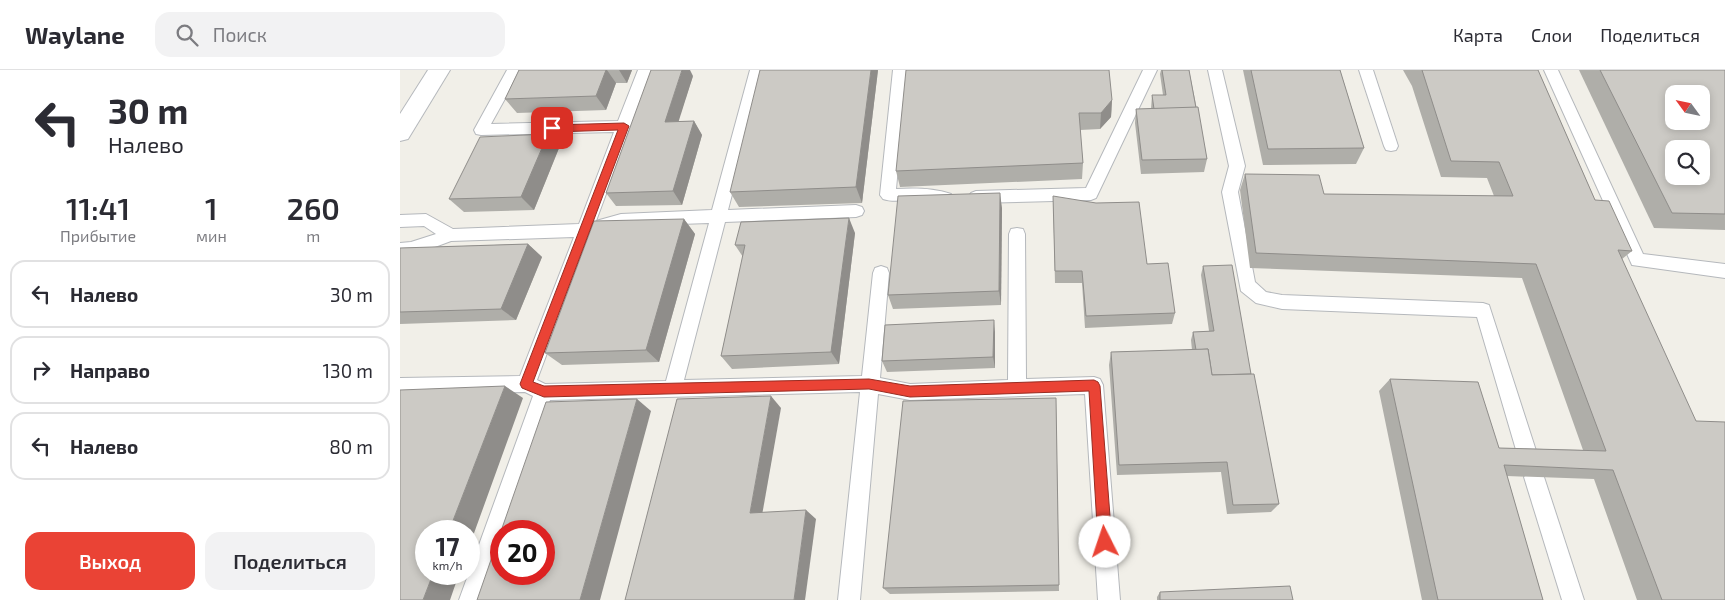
<!DOCTYPE html>
<html lang="ru">
<head>
<meta charset="utf-8">
<style>
	body { margin:0; font-family:"Exo 2",sans-serif; background:#f2f2f3; color:#2b2b33; height:100vh; display:flex; flex-direction:column; font-size:19px; white-space:nowrap }
	* { box-sizing:border-box; margin:0 }
	p { font-size:16px; color:#7c7c81 }
	.icon { flex:none; width:28px; height:28px; fill:none; stroke:currentColor; stroke-width:2; stroke-linecap:round; stroke-linejoin:round }
	.map { position:relative; flex:1; overflow:hidden }
	.side { display:flex; flex-direction:column; background:#fff; width:400px }
	.side>* { flex:none }
	.hud { background:#fff; color:#2b2b33; overflow:hidden }
	.needle { width:32px; rotate:303deg }
	.fabs { position:absolute; left:1265px; top:15px; display:grid; gap:10px }
	.fabs a { display:grid; place-items:center; width:45px; height:45px; border-radius:10px; background:#fff; box-shadow:0 2px 8px #0003; font-size:25px }
	.speed { position:absolute; left:15px; top:450px; display:flex; gap:10px; font-size:25px; font-weight:700; text-align:center }
	.speed>* { display:grid; place-content:center; width:65px; height:65px; border-radius:50%; background:#fff; box-shadow:0 2px 8px #0003; line-height:1 }
	.speed small { font-size:12px; font-weight:400 }
	.speed .limit { border:8px solid #d22; background:#fff; color:#111 }
	.pin { position:absolute; display:grid; place-items:center; width:42px; height:42px; color:#fff; margin:-21px; border-radius:10px; box-shadow:0 2px 8px #0006 }
	.me { position:absolute; width:55px; margin:-28px; rotate:356deg; stroke-linejoin:round; filter:drop-shadow(0 0 4px #0008) }
	.turn { display:flex; align-items:center; gap:18px; height:105px; padding:0 25px; font-size:22px }
	.turn .icon { width:65px; height:65px; stroke-width:2.5 }
	.turn b { display:block; font-size:35px; line-height:42px }
	.eta { display:flex; justify-content:space-evenly; align-items:center; height:85px; text-align:center }
	.eta b { font-size:30px; font-weight:600; line-height:35px }
	.action { display:flex; gap:10px; margin-top:auto; padding:10px 25px }
	.action a { flex:1; height:58px; border-radius:15px; background:#ea4335; color:#fff; font-size:20px; font-weight:600; line-height:58px; text-align:center }
	.action a+a { background:#f2f2f3; color:#2b2b33 }
	ul { padding:0; list-style:none }
	li { display:flex; align-items:center; gap:15px; height:68px; margin:0 10px 8px; padding:0 15px; border:2px solid #e1e1e2; border-radius:15px }
	li div { flex:1 }
	li b { display:block; font-size:19px }
	li em { font-style:normal }
	header { display:flex; align-items:center; gap:30px; box-sizing:border-box; height:70px; padding:0 25px; background:#fff; border-bottom:1px solid #e1e1e2 }
	header strong { font-size:24px }
	nav { display:flex; gap:28px; margin-inline-start:auto; font-size:18px }
	.search { width:350px; height:45px; background:#f2f2f3; display:flex; align-items:center; gap:12px; box-sizing:border-box; padding:0 18px; border-radius:15px; color:#7c7c81; font-size:19px }
	main { display:flex; flex:1; min-height:0 }
	.map>svg:first-child { display:block }
	.lines { fill:none; stroke-linecap:round; stroke-linejoin:round }
	.lane-casing { stroke:#b5b8bc; stroke-width:2 }
	.street-casing { stroke:#b5b8bc; stroke-width:2 }
	.lane { fill:#fff; fill-rule:evenodd }
	.street { fill:#fff; fill-rule:evenodd }
	.wall { fill:#afaea9 }
	.shaded-wall { fill:#8f8d8a }
	.building { fill:#cccac5; stroke:#8f8d8a; fill-rule:evenodd }
	.route { fill:#ea4335; stroke:#982c22 }
</style>
</head>
<body>
<header>
<strong>Waylane</strong>
<div class="search"><svg class="icon" aria-label="search" viewBox="0 0 24 24"><circle cx="10" cy="10" r="6"/><path d="M15 15l6 6"/></svg>Поиск</div>
<nav><a>Карта</a><a>Слои</a><a>Поделиться</a></nav>
</header>
<main>
<section class="side">
<div class="hud">
<div class="turn"><svg class="icon" aria-label="left" viewBox="0 0 24 24"><path d="M17 20v-9H6M10 6l-5 5 5 5"/></svg><div><b>30 m</b>Налево</div></div>
</div>
<div class="eta">
<div><b>11:41</b><p>Прибытие</p></div>
<div><b>1</b><p>мин</p></div>
<div><b>260</b><p>m</p></div>
</div>
<ul>
<li><svg class="icon" aria-label="left" viewBox="0 0 24 24"><path d="M17 20v-9H6M10 6l-5 5 5 5"/></svg><div><b>Налево</b></div><em>30 m</em></li>
<li><svg class="icon" aria-label="right" viewBox="0 0 24 24"><path d="M7 20v-9h11M14 6l5 5-5 5"/></svg><div><b>Направо</b></div><em>130 m</em></li>
<li><svg class="icon" aria-label="left" viewBox="0 0 24 24"><path d="M17 20v-9H6M10 6l-5 5 5 5"/></svg><div><b>Налево</b></div><em>80 m</em></li>
</ul>
<div class="action"><a>Выход</a><a>Поделиться</a></div>
</section>
<div class="map">
<svg width="1325" height="530" viewBox="0 0 1325 530">
	<rect width="100%" height="100%" fill="#f1efe8"/>
	<g class="lines">
		<g class="lane-casing">
			<g id="lane">
				<path d="M107,0h14l-30,54 127,-3 20,-51h14l-56,151 25,-7 91,-4 38,-140h14l-36,140 128,-5 6,2 2,4 -2,4 -6,2 -131,5 -41,158 178,-4 11,-103 2,-5 6,-2 6,2 2,5 -9,105 30,6 98,-4 1,-146 2,-5 6,-1 6,1 2,5 1,145 68,-2 6,2 3,6 17,215h-22l-13,-206 -175,6 -32,-6 -18,206h-22l22,-208 -310,8 -45,131h-4v10l-20,59h-22l74,-204 -8,-4 -125,2v-16l120,-2 54,-139 -123,4 -40,15 -11,1v-14l11,-1 25,-8 -12,-8 -24,1v-12l26,-1 27,15 126,-5 35,-92 -133,3 -5,-1 -2,-4zM309,153l-43,158 -121,3 -8,-4 54,-145 30,-9z"/>
				<path d="M493,0h14l-11,119c19,-1 37,-1 55,5l2,4 -2,4c-11,4 -22,-1 -32,-2 -12,-1 -25,3 -36,-1l-3,-4z"/>
				<polygon points="743,0 757,0 696,128 691,130 576,133 571,131 568,127 571,123 576,121 686,118"/>
				<polygon points="808,0 822,0 845,96 838,122 855,212 866,222 882,225 1083,233 1089,235 1139,390 1136,396 1129,399 1122,396 1119,390 1077,247 882,239 856,233 841,221 822,122 829,96"/>
				<polygon points="959,0 973,0 998,76 996,80 991,81 986,80 984,76"/>
				<polygon points="1144,0 1158,0 1243,184 1325,194 1325,208 1232,195"/>
				<polygon points="1134,398 1141,400 1144,407 1184,530 1162,530 1124,407 1127,400"/>
			</g>
		</g>
		<g class="street-casing">
			<polygon id="street" points="28,0 50,0 8,69 0,71 0,44"/>
		</g>
		<use href="#lane" class="lane"/>
		<use href="#street" class="street"/>
	</g>
	<g class="wall">
		<polygon points="119,0 232,0 227,13 216,13 206,40 117,43 105,29"/>
		<polygon points="478,0 462,133 339,137 330,122"/>
		<polygon points="761,0 789,0 807,89 804,102 741,104 735,53 736,39 751,39 752,25 763,25 760,4"/>
		<polygon points="843,0 940,0 964,78 956,94 863,95"/>
		<polygon points="1003,0 1138,0 1195,130 1232,181 1222,189 1325,530 1237,530 1194,409 1107,406 1143,530 1022,530 979,321 990,309 1099,378 1183,380 1122,208 850,198 840,120 845,104 924,124 1094,126 1087,108 1041,107 1012,16"/>
		<polygon points="1179,0 1325,0 1325,160 1254,158"/>
		<polygon points="293,6 278,51 294,51 302,65 282,135 216,136 206,123"/>
		<polygon points="712,30 711,47 700,59 680,60 683,93 682,109 500,117 496,101"/>
		<polygon points="159,78 134,140 64,142 49,129"/>
		<polygon points="653,126 747,194 775,243 772,254 685,258 682,213 655,213"/>
		<polygon points="602,138 601,235 493,239 488,225"/>
		<polygon points="284,149 295,164 259,292 162,295 145,283"/>
		<polygon points="455,163 439,294 332,299 321,286 343,187 335,175"/>
		<polygon points="128,174 142,187 116,250 0,254 0,178"/>
		<polygon points="803,196 851,304 879,434 871,442 827,444 821,402 717,405 709,295 711,282 792,280 791,270 793,262 809,261 801,205"/>
		<polygon points="595,262 595,298 487,302 482,291"/>
		<polygon points="656,328 659,521 490,524 483,518"/>
		<polygon points="760,522 893,530 757,530 757,527"/>
	</g>
	<g class="shaded-wall">
		<polygon points="206,0 207,0 216,13 206,40 196,26"/>
		<polygon points="219,0 232,0 227,13"/>
		<polygon points="282,0 290,0 293,6 274,66 265,52"/>
		<polygon points="471,0 478,0 462,133 456,117"/>
		<polygon points="712,30 711,47 700,59 701,43"/>
		<polygon points="294,51 302,65 282,135 273,121"/>
		<polygon points="148,64 159,78 134,140 121,127"/>
		<polygon points="600,123 602,138 601,235 599,221"/>
		<polygon points="449,148 455,163 439,294 431,282"/>
		<polygon points="284,149 295,164 259,292 246,280"/>
		<polygon points="128,174 142,187 116,250 101,239"/>
		<polygon points="594,250 595,262 595,298 593,287"/>
		<polygon points="105,316 123,328 69,477 69,461 49,461"/>
		<polygon points="371,326 381,338 361,451 350,443"/>
		<polygon points="237,329 251,341 200,530 180,530"/>
		<polygon points="406,440 416,449 405,530 394,530"/>
		<polygon points="33,504 59,504 50,530 23,530"/>
	</g>
	<g class="building">
		<polygon points="119,0 206,0 196,26 105,29"/>
		<polygon points="251,0 282,0 265,52 294,51 273,121 206,123"/>
		<polygon points="360,0 471,0 456,117 330,122"/>
		<polygon points="506,0 709,0 712,30 701,43 679,43 683,93 496,101"/>
		<polygon points="762,0 789,0 796,38 754,39 752,25 766,25"/>
		<polygon points="851,0 940,0 964,78 868,79"/>
		<polygon points="1022,0 1138,0 1195,130 1209,131 1232,181 1218,180 1296,351 1325,352 1325,530 1262,530 1213,400 1104,395 1143,530 1038,530 990,309 1078,312 1099,378 1206,381 1136,194 856,183 845,104 919,105 924,124 1113,126 1099,92 1051,91"/>
		<path d="M1200,0h125v144l-53,-1zM1274,24h27v27h-27zM1274,79h27v27h-27z"/>
		<polygon points="798,37 807,89 742,90 736,39"/>
		<polygon points="148,64 121,127 49,129 80,67"/>
		<polygon points="600,123 599,221 488,225 498,126"/>
		<polygon points="653,126 696,133 739,132 747,194 768,193 775,243 686,246 682,201 655,201"/>
		<polygon points="449,148 431,282 321,286 345,175 335,175 341,152"/>
		<polygon points="284,149 246,280 145,283 194,151"/>
		<polygon points="128,174 101,239 0,242 0,178"/>
		<polygon points="832,195 851,304 812,305 808,279 796,280 793,262 814,261 803,196"/>
		<polygon points="594,250 593,287 482,291 485,255"/>
		<polygon points="808,279 812,305 854,304 879,434 833,435 827,392 719,395 711,282"/>
		<polygon points="105,316 49,461 26,461 26,504 33,504 23,530 0,530 0,320"/>
		<polygon points="371,326 350,443 406,440 394,530 225,530 277,329"/>
		<polygon points="656,328 659,515 483,518 503,331"/>
		<path d="M237,329l-57,201h-103l69,-198zM101,461h43v43h-43z"/>
		<polygon points="890,516 893,530 760,530 760,522"/>
	</g>
	<polygon class="route" points="224,53 229,56 133,312 144,316 469,309 510,316 694,310 698,312 700,316 712,472 710,476 705,478 700,476 698,472 689,321 510,327 469,319 144,327 122,318 120,314 218,60 152,62 148,58 152,55"/>
</svg>
<div class="fabs">
<a><svg class="needle" viewBox="-14 -14 28 28"><path d="M0-13l5 13h-10z" fill="#e53935"/><path d="M0 13l5-13h-10z" fill="#7c7c81"/></svg></a>
<a><svg class="icon" aria-label="search" viewBox="0 0 24 24"><circle cx="10" cy="10" r="6"/><path d="M15 15l6 6"/></svg></a>
</div>
<div class="speed"><div>17<small>km/h</small></div><div class="limit">20</div></div>
<div class="pin" style="left:152px;top:58px;background:#d93025"><svg class="icon" aria-label="arrive" viewBox="0 0 24 24"><path d="M6 21V4h12l-3 4 3 4H6"/></svg></div>
<svg class="me" style="left:705px;top:472px" viewBox="-20 -20 40 40"><circle r="19" fill="#fff"/><path d="M0-13L10 11 0 6-10 11z" fill="#ea4335"/></svg>
</div>
</main>
</body>
</html>
